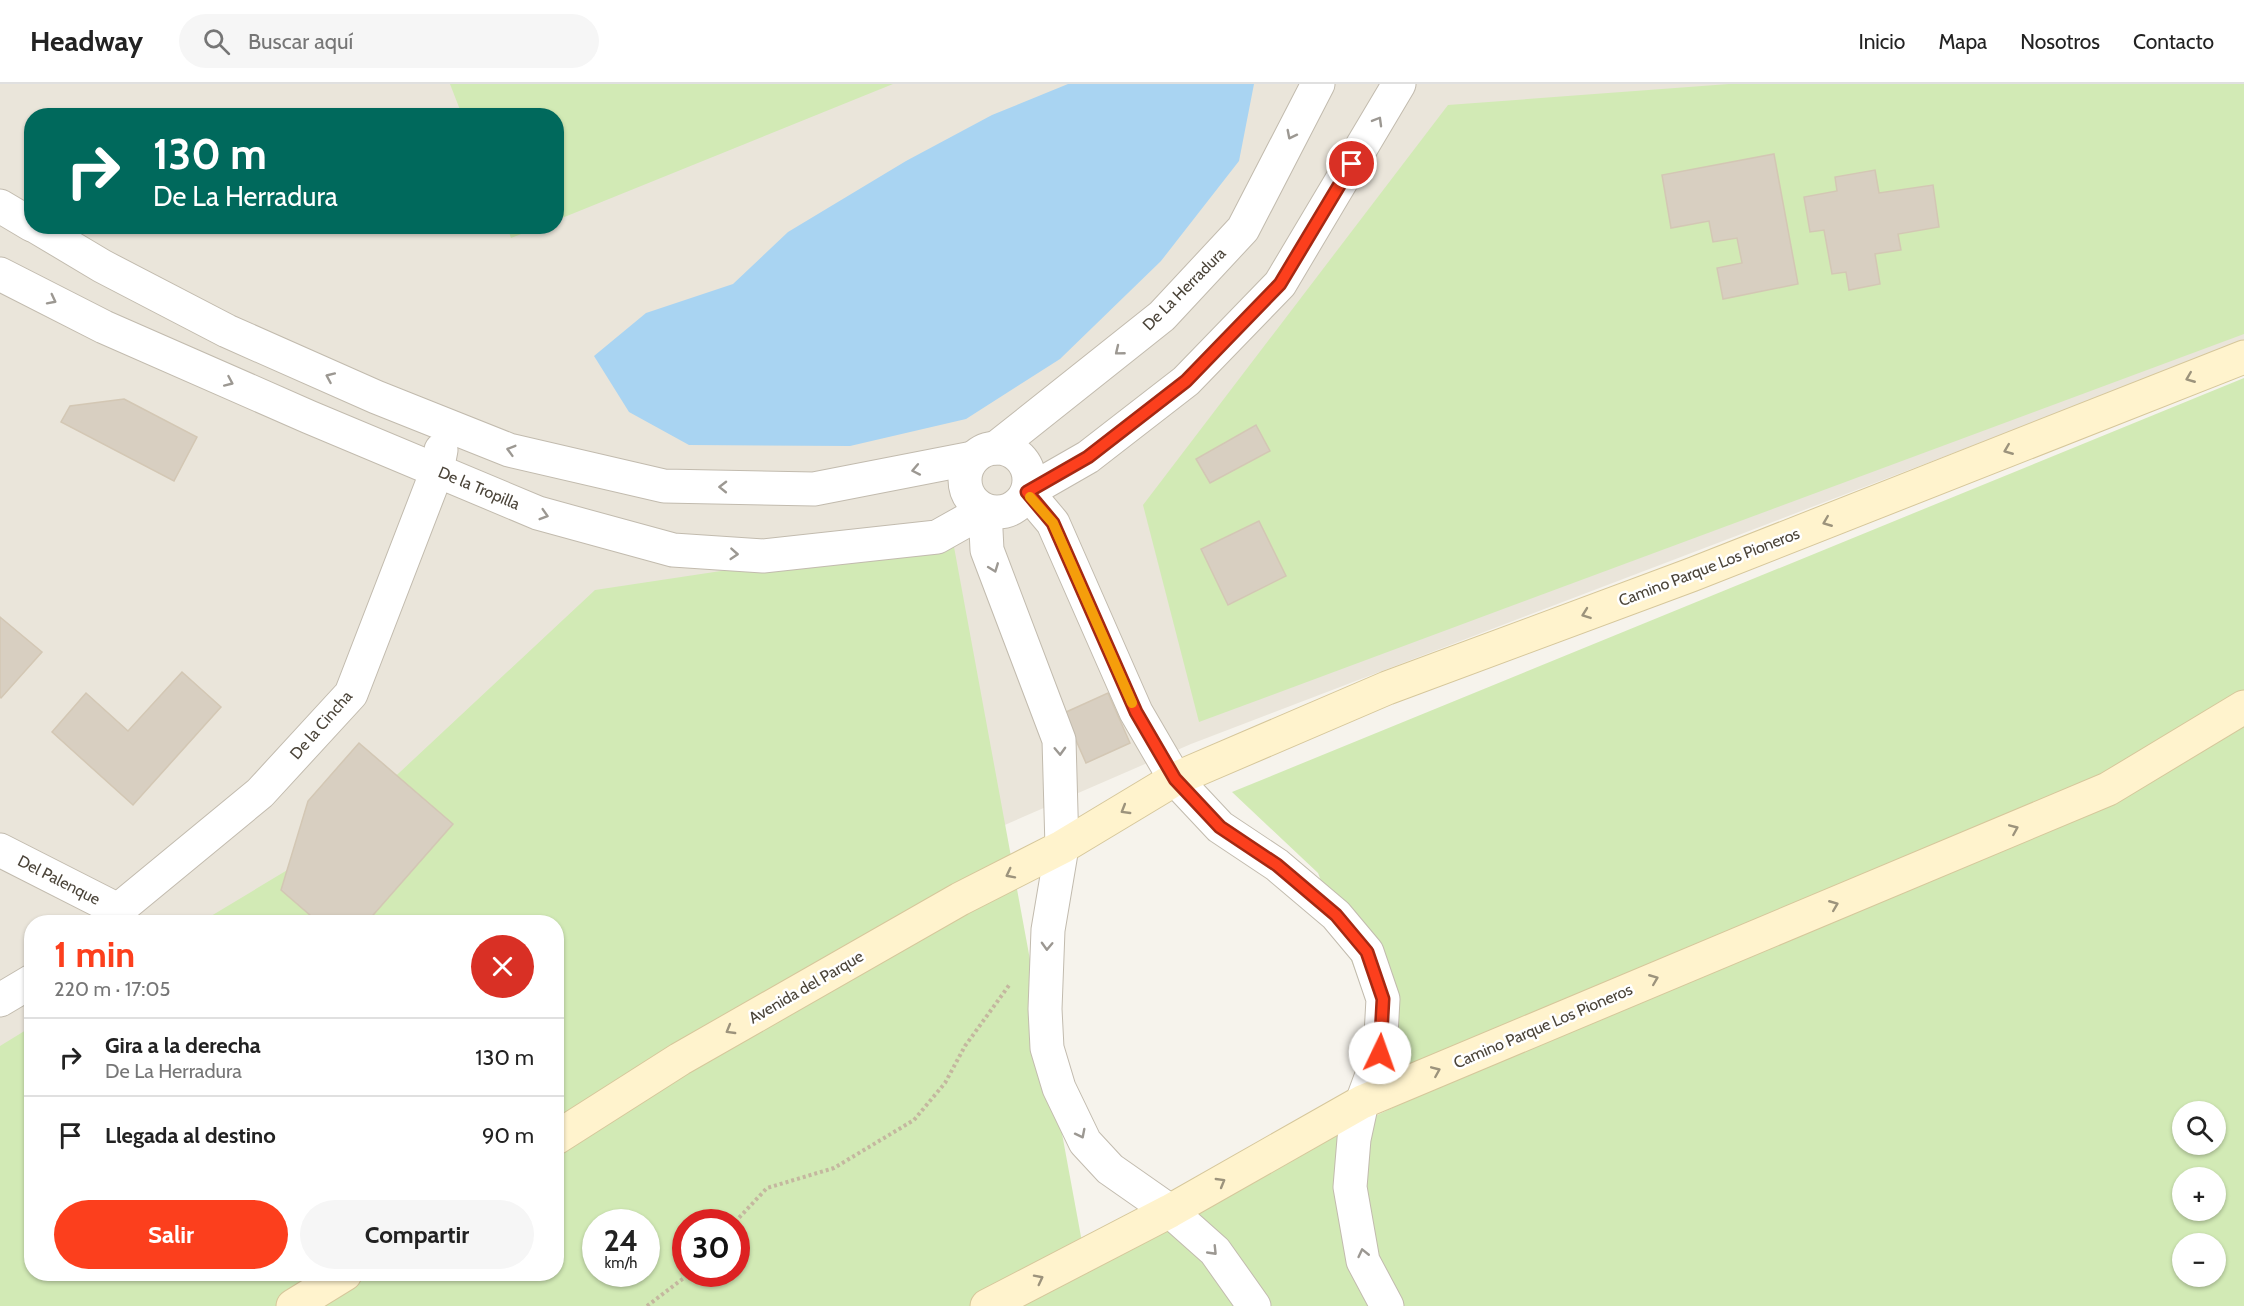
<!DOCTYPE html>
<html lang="es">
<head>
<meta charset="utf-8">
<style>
	body { margin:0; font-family:Cabin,sans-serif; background:#f6f6f6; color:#222; height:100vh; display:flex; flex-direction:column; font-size:22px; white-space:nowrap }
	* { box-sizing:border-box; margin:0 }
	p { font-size:20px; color:#767676 }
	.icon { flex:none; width:33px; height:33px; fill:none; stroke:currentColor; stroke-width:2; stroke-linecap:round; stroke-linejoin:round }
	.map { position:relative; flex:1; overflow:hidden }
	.details { position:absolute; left:24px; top:831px; width:540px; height:366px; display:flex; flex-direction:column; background:#fff; border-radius:24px; box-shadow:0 2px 4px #0004 }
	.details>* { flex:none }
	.top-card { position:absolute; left:24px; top:24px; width:540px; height:126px; border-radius:24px; box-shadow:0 2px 4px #0004; background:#00695c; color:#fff; overflow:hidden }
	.controls { position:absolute; left:2172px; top:1017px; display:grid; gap:12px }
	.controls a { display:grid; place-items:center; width:54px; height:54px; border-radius:50%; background:#fff; box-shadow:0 2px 4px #0004; font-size:30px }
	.speed { position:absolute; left:582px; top:1125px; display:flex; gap:12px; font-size:30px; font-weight:700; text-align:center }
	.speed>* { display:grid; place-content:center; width:78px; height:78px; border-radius:50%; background:#fff; box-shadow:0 2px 4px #0004; line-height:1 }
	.speed small { font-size:15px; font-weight:400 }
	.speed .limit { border:9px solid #d22; background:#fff; color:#111 }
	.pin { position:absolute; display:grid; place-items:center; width:51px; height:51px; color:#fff; margin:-26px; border:3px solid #fff; border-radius:50%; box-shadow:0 2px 6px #0007 }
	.me { position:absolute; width:66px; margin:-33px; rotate:3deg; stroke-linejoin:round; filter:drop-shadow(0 0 4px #0008) }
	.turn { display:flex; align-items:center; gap:21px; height:126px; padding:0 30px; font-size:27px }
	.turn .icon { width:78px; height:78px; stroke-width:2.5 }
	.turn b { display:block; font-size:42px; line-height:51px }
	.round { display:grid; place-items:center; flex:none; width:63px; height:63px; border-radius:32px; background:#f6f6f6 }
	.head { display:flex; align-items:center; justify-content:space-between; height:102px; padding:0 30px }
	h1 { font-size:36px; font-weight:700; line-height:45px; color:#fc3f1d }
	.cta { display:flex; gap:12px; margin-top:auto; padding:12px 30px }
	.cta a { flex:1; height:69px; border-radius:36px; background:#fc3f1d; color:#fff; font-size:24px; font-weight:700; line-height:69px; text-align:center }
	.cta a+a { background:#f6f6f6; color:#222 }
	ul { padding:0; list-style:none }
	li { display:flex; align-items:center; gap:18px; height:78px; padding:0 30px; border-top:2px solid #e0e0e0 }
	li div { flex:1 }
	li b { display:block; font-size:22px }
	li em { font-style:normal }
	header { display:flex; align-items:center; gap:36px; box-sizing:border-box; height:84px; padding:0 30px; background:#fff; border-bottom:2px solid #e0e0e0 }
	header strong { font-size:28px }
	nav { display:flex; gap:33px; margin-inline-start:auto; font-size:21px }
	.search { width:420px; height:54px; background:#f6f6f6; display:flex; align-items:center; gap:15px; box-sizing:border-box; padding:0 21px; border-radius:33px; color:#767676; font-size:22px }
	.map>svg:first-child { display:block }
	.residential { fill:#eae5da; fill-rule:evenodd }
	.green { fill:#d2eab5; fill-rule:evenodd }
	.water { fill:#a9d4f2 }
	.building { fill:#d8cfc1; stroke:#d3c7b4; stroke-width:1.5 }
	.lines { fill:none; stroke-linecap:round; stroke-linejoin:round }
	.minor-casing { stroke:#c2bbae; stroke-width:35 }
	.secondary-casing { stroke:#d6c79b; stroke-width:35 }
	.path { stroke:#c4b79f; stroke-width:4; stroke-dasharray:3 3; stroke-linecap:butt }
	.minor { stroke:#fff; stroke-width:33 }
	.secondary { stroke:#fff3cd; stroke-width:33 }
	.oneway { stroke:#9c9892 }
	.oneway2 { stroke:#9c937c }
	.route-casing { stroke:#a42913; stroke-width:15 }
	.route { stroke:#fc3f1d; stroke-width:10 }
	.slow { stroke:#f59e0b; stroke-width:10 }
	.labels { text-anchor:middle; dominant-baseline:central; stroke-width:5; stroke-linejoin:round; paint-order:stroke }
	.street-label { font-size:16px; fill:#4b4439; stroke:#fff }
</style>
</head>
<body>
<header>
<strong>Headway</strong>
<div class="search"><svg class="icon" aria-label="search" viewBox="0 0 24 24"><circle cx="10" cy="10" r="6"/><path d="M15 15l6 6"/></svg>Buscar aquí</div>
<nav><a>Inicio</a><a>Mapa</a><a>Nosotros</a><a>Contacto</a></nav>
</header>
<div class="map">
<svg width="2244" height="1222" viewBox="0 0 2244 1222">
	<rect width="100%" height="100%" fill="#f6f3ec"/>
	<path class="residential" d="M0,0h2244v258l-1053,402 -361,157 -274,21h-524v352l-32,32zM32,32h524v110h-524z"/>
	<g class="green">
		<polygon points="450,0 893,0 557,136 556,32 462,31"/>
		<polygon points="1729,0 2244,0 2244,250 1199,638 1143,421 1448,21"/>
		<polygon points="507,143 539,143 511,154"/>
		<path d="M2244,294v928h-2244v-260l31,-19 1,247h524v-352h-355l108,-65 286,-267 357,-54 132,717 321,-151 -87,-229 -86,-81zM2182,1028h34v32h-34zM2182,1094h34v32h-34zM596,1138h50v52h-50zM686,1138h50v52h-50zM2182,1160h34v32h-34z"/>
	</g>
	<polygon class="water" points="1068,0 1254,0 1239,77 1161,177 1060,275 966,335 850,362 689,361 629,328 594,272 646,229 733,200 788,148 906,77 992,31"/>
	<g class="building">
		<polygon points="1774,70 1798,200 1723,215 1717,184 1742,179 1737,154 1713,158 1709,137 1671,144 1662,91"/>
		<polygon points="1875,86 1879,109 1933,101 1939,143 1898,150 1901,166 1875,170 1880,200 1849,206 1846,188 1832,190 1824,146 1810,148 1804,113 1837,107 1835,93"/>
		<polygon points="124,315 197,353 174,397 61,338 70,322"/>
		<polygon points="1256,341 1270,367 1210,399 1196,375"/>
		<polygon points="1259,437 1286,492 1228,521 1201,465"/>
		<polygon points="0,533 42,568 1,614 0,613"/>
		<polygon points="182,588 221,623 133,721 52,648 86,609 128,647"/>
		<polygon points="1108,609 1130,659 1086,679 1064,629"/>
		<polygon points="359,659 453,740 367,838 318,838 281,806 308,717"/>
	</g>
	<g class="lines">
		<g class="minor-casing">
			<g id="minor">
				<polyline points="0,122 32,141"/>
				<polyline points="35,142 102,182 227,247 376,313 509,366 664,402 814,405 973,374"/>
				<polyline points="0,190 104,243 309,333 538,429 673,466 763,472 937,453 985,426 987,466 1059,656 1062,763 1048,846 1045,925 1047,964 1059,1004 1085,1058 1110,1085 1170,1127 1215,1167 1254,1222"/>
				<polyline points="996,364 1162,232 1243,145 1318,0"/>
				<circle cx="997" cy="396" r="32"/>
				<polyline points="0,766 118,826"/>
				<polyline points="107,838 118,826 260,709 351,610 437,387 441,366"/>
				<polyline points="0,916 32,897"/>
				<polyline points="1387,1222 1363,1177 1350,1103 1354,1055 1362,1018 1380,969 1383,915 1367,868 1336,831 1277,781 1220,743 1175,695 1136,628 1053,439 1027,408 1088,373 1186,297 1280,200 1399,0"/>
			</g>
		</g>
		<g class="secondary-casing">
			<g id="secondary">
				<polyline points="556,1054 680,975 960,815 1062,763 1175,695 1387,604 1691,491 2244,273"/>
				<polyline points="293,1222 345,1190"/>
				<polyline points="987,1222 1170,1127 1362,1018 2108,705 2244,623"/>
			</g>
		</g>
		<g class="path">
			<polyline points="735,1138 767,1104 834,1084 914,1036 945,999 965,962 1010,900"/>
			<polyline points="647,1222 689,1190"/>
		</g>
		<use href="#minor" class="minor"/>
		<use href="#secondary" class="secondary"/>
	</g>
	<defs><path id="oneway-chevron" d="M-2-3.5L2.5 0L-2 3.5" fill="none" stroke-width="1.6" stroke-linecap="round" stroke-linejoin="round" transform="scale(1.5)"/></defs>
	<g class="oneway">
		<use href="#oneway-chevron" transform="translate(1378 37) rotate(-60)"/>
		<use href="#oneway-chevron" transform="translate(1291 51) rotate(117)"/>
		<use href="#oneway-chevron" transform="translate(52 216) rotate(27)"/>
		<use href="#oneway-chevron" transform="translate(1119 267) rotate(141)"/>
		<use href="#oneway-chevron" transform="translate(330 293) rotate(-156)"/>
		<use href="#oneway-chevron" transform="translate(229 298) rotate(24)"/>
		<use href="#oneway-chevron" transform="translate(511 366) rotate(-164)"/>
		<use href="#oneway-chevron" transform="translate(916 386) rotate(169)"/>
		<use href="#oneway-chevron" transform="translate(723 403) rotate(-179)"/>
		<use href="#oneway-chevron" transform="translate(544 431) rotate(17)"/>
		<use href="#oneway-chevron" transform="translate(734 470) rotate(4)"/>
		<use href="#oneway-chevron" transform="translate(994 484) rotate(69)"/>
		<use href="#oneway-chevron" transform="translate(1060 667) rotate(88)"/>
		<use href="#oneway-chevron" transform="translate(1047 862) rotate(92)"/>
		<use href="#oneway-chevron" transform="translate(1081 1050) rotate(63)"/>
		<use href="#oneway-chevron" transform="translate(1213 1167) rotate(46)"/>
		<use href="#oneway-chevron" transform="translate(1363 1169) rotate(-103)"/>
	</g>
	<g class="oneway2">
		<use href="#oneway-chevron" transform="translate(2190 294) rotate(158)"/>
		<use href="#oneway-chevron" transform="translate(2008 366) rotate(158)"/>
		<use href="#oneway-chevron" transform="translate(1827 438) rotate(158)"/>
		<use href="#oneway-chevron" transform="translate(1586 530) rotate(160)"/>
		<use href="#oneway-chevron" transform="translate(1125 726) rotate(149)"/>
		<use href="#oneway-chevron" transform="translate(2014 745) rotate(-23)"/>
		<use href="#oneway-chevron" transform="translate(1010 790) rotate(153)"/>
		<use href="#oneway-chevron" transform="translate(1834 821) rotate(-22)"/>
		<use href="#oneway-chevron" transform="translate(1654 895) rotate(-22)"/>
		<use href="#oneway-chevron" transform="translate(730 946) rotate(150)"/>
		<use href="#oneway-chevron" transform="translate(1436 987) rotate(-23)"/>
		<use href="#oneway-chevron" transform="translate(1221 1098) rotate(-30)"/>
		<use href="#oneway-chevron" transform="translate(1039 1195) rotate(-27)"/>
	</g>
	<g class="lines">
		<g class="route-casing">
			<polyline id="route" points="1352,80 1280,200 1186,297 1088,373 1027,408 1053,439 1136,628 1175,695 1220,743 1277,781 1336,831 1367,868 1383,915 1380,969"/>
		</g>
		<use href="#route" class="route"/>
		<polyline class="slow" points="1030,413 1053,439 1132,619"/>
	</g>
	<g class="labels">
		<g class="street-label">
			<text transform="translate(1184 205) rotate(-45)">De La Herradura</text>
			<text transform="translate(479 404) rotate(23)">De la Tropilla</text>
			<text transform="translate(1709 483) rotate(-21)">Camino Parque Los Pioneros</text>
			<text transform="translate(321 641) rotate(-49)">De la Cincha</text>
			<text transform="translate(59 796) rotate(27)">Del Palenque</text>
			<text transform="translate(806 903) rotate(-30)">Avenida del Parque</text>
			<text transform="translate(1543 942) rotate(-23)">Camino Parque Los Pioneros</text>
		</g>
	</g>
</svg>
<div class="controls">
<a><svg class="icon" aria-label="search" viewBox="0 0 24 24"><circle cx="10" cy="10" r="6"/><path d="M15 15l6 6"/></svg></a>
<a>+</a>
<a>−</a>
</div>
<div class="speed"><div>24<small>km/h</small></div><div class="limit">30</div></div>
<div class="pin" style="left:1352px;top:80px;background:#d93025"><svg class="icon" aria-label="arrive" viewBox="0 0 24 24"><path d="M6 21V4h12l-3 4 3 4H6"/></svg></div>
<svg class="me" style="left:1380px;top:969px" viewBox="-20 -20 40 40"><circle r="19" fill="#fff"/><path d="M0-13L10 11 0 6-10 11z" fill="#fc3f1d"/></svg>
<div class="top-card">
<div class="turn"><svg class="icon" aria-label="right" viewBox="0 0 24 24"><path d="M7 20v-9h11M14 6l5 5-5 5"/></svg><div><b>130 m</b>De La Herradura</div></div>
</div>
<section class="details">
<div class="head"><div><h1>1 min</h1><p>220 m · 17:05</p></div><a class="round" style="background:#d93025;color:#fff"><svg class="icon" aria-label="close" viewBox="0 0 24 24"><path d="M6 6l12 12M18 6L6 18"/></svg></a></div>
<ul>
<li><svg class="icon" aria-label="right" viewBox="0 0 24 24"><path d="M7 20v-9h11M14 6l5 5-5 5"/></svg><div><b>Gira a la derecha</b><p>De La Herradura</p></div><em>130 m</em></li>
<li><svg class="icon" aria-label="arrive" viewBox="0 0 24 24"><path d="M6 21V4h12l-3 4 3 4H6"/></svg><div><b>Llegada al destino</b></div><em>90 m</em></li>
</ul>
<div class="cta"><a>Salir</a><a>Compartir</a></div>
</section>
</div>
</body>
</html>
